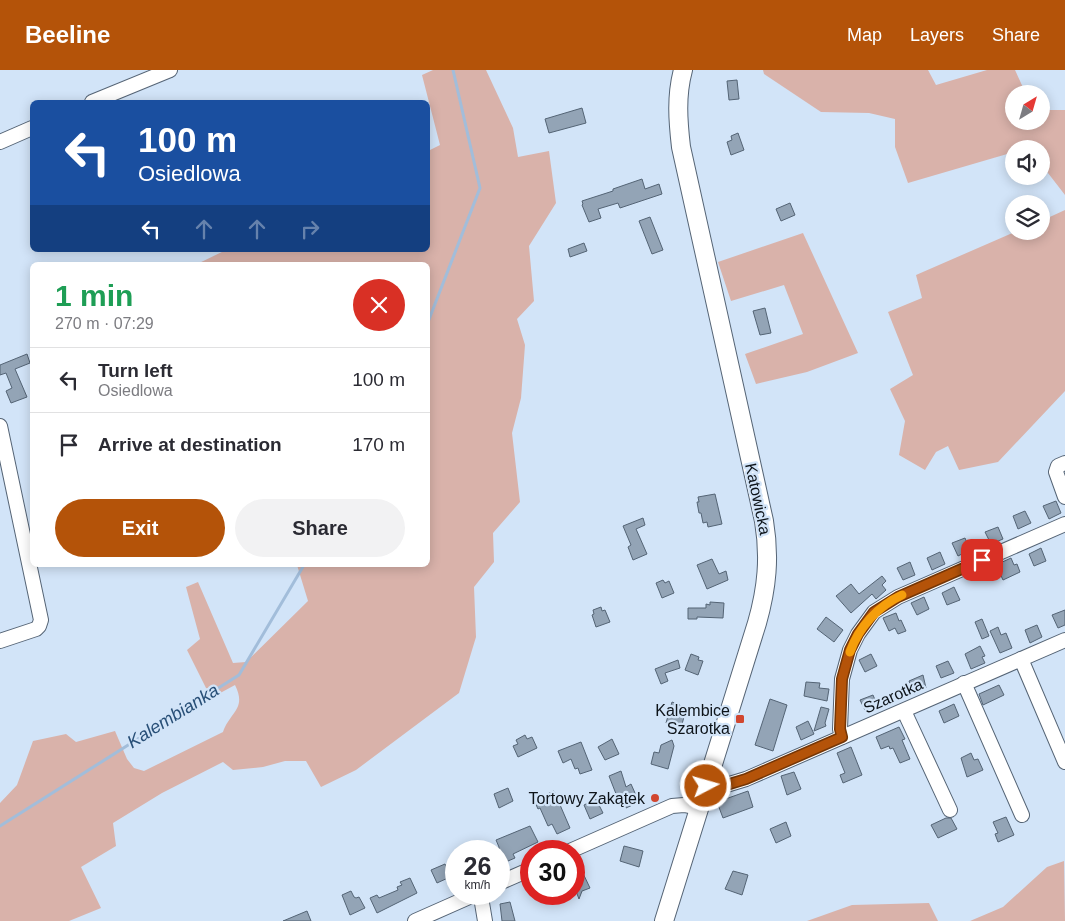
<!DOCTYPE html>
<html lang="en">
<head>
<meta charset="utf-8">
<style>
	body { margin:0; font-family:Helvetica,sans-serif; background:#f2f2f3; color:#2b2b33; height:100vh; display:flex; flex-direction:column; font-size:19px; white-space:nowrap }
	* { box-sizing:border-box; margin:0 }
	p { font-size:16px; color:#7c7c81 }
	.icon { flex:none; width:28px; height:28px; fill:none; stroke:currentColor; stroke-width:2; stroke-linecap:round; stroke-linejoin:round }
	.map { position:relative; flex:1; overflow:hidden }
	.panel { position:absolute; left:30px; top:192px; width:400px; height:305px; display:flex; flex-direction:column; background:#fff; border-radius:8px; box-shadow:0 2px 12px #0003 }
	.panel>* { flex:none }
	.banner { position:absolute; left:30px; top:30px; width:400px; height:152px; border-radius:8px; box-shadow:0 2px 12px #0003; background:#1a4fa0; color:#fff; overflow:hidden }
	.needle { width:32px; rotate:37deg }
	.controls { position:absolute; left:1005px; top:15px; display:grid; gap:10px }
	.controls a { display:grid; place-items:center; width:45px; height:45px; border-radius:50%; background:#fff; box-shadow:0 2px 12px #0003; font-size:25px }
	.speed { position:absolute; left:445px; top:770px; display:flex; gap:10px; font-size:25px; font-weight:700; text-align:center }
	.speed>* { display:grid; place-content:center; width:65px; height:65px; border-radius:50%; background:#fff; box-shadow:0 2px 12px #0003; line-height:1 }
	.speed small { font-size:12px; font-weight:400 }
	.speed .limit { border:8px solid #d22; background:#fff; color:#111 }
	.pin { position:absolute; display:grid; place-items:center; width:42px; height:42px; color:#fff; margin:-21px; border-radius:10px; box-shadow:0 2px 8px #0006 }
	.me { position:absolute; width:55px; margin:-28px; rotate:84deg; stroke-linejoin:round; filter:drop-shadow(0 0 4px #0008) }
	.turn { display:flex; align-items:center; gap:18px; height:105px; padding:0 25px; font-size:22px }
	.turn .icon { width:65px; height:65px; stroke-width:2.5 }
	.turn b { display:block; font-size:35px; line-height:42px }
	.lanes { display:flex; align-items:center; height:48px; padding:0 25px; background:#0003; justify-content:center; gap:25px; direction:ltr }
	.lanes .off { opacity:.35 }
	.round { display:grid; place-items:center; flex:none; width:52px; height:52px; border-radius:26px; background:#f2f2f3 }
	.overview { display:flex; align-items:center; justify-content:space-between; height:85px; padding:0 25px }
	h1 { font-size:30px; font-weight:600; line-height:38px; color:#1e9e55 }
	.action { display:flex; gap:10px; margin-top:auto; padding:10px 25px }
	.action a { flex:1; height:58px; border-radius:30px; background:#b45309; color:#fff; font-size:20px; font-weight:600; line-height:58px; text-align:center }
	.action a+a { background:#f2f2f3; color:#2b2b33 }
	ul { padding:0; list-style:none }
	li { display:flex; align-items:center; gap:15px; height:65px; padding:0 25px; border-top:1px solid #e1e1e2 }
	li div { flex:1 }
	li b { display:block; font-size:19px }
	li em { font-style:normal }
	header { display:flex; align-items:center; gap:30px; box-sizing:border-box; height:70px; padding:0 25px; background:#b45309; color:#fff }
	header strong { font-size:24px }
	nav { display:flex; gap:28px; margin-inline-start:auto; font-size:18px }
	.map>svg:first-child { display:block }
	.green { fill:#d9b2aa }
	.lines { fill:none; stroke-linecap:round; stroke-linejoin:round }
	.stream { stroke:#a2bdda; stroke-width:3 }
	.building { fill:#93a4b6; stroke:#546475 }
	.minor-casing { stroke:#556475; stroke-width:16 }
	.major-casing { stroke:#556475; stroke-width:20 }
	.minor { stroke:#fff; stroke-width:14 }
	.major { stroke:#fff; stroke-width:18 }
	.route-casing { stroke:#753606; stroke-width:12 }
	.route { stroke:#b45309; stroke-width:9 }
	.slow { stroke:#f59e0b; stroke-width:9 }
	.poi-dot { fill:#d1462f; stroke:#d2e4f8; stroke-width:2 }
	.labels { text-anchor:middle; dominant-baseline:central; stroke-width:4.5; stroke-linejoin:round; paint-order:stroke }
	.street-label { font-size:16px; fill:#0d1319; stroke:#d2e4f8 }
	.poi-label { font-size:16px; fill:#0d1319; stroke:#d2e4f8; text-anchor:end }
	.water-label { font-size:18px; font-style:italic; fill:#284f77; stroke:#d2e4f8 }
</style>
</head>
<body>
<header>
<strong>Beeline</strong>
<nav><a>Map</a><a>Layers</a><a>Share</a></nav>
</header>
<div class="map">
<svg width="1065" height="851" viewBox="0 0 1065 851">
	<rect width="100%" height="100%" fill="#d2e4f8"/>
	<g class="green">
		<path d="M433,0h53l27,58 5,29 31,-6 7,52 -27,43 5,55 -17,18 8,26 -4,53 -9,35 8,69 -27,31 1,29 -20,25 2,50 -17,56 -103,77 -35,17 -15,-26h-21l-22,6 -30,3 -10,-8 -61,31 -49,30 3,23 -35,21 20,41 -32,13h-69v-118l17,-18 16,-44 33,-7 10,8 39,-11 12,28 7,9 10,3 79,-39c7,-20 24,-23 12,-47l-24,13 -24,-48 13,-11 -14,-52 12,-5 35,81 13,-1 62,-61 -11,-36h131v-300h-233l31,-15h202v-99l12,-6 -18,-70z"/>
		<polygon points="763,0 928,0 936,15 987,0 1015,0 1026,24 1014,24 1014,51 1041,51 1041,40 1065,40 1065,125 1041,94 1041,79 1014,79 1014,82 908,113 895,77 895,49 869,43 821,42 764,4"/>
		<polygon points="1065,140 1065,321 998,392 959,400 948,376 936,382 925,400 899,385 905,351 890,319 913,305 888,242 922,228 916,205 1017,161 1041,161 1041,151"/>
		<polygon points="803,163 858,283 807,302 756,314 745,284 803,264 784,215 731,231 718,192"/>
		<polygon points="1064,791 1065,851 970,851 1003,837 1047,797"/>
		<polygon points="929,833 938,851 807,851 852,835"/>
	</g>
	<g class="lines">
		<g class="stream">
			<polyline points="428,252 480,118 453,0"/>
			<polyline points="0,756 239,605 304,495"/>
		</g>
	</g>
	<g class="building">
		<polygon points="737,10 739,29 729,30 727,11"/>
		<polygon points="582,38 586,53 549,63 545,49"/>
		<polygon points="738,63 744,80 731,85 727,72 732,70 731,66"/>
		<polygon points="642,109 645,119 659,114 662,124 620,138 618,133 598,139 601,148 589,152 582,135 583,134 582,131 613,121 613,119"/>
		<polygon points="790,133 795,145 781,151 776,139"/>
		<polygon points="650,147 663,180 652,184 639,151"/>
		<polygon points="584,173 587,181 570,187 568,179"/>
		<polygon points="765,238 771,263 760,265 753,241"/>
		<polygon points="27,284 30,293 15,299 27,327 11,333 6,321 12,318 6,303 0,305 0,295"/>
		<polygon points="715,424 722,454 708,457 707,452 703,453 701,443 699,443 697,432 699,432 698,427"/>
		<polygon points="1056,431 1061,443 1049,449 1043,436"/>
		<polygon points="1025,441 1031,453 1018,459 1013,446"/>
		<polygon points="643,448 645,455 636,459 647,484 633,490 628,477 631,475 623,456"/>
		<polygon points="998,457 1003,469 991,474 985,462"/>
		<polygon points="965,468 970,480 958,486 952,473"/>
		<polygon points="1041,478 1046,491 1034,496 1029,484"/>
		<polygon points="940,482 945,494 932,500 927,488"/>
		<polygon points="1011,488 1014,495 1017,494 1020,502 1003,510 996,495"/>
		<polygon points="712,489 719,504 726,501 728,510 707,519 697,495"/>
		<polygon points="910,492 915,505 903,510 897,498"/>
		<polygon points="882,506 886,511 882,515 886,520 876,529 872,524 851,543 836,526 851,514 859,524"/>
		<polygon points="663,510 665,513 669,511 674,523 662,528 656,513"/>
		<polygon points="954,517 960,530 947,535 942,523"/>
		<polygon points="924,527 929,539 917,545 911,533"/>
		<polygon points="710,532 724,533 723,548 697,547 697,549 688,549 688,538 706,538 706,534 710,535"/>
		<polygon points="601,537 602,541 605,540 610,552 596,557 592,545 594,544 593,540"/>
		<polygon points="1065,540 1065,555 1058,558 1052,545"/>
		<polygon points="896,543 899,551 901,550 906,561 898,564 895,558 889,561 883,548"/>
		<polygon points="826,547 843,560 834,572 817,559"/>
		<polygon points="982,549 989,566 982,569 975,552"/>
		<polygon points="1037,555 1042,567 1030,573 1025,560"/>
		<polygon points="998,557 1001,565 1006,563 1012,578 1000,583 990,561"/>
		<polygon points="980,576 985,586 982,587 985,593 971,599 965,584"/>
		<polygon points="691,584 699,587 698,590 703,591 698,605 685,600"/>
		<polygon points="871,584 877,596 865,602 859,590"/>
		<polygon points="678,590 680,598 665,603 668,611 661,614 655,599"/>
		<polygon points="948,591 954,603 941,608 936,596"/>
		<polygon points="923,605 926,618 914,624 909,611"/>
		<polygon points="806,612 820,613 819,618 829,619 827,631 804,626"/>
		<polygon points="999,615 1004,625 983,635 979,624"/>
		<polygon points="873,625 878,637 866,642 860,630"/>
		<polygon points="770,629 787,635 773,681 755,675"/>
		<polygon points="672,632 680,635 679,641 685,643 681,658 666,653"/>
		<polygon points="954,634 959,646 944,653 939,641"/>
		<polygon points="821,637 829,639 825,653 826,656 814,661"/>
		<polygon points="808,651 814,664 801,670 796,657"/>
		<polygon points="899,657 905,669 902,670 910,689 900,693 893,678 890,679 889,676 881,679 876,667"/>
		<polygon points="525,665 527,669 532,667 537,678 518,687 513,676 518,674 516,670"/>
		<polygon points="612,669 619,684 605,690 598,677"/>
		<polygon points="672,670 674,676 668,699 651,694 654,682 659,683 661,675"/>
		<polygon points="581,672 592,700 580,704 578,698 575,699 571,689 563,693 558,681"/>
		<polygon points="851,677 862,705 843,713 840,705 845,703 837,683"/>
		<polygon points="971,683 974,690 978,689 983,700 967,707 961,688"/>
		<polygon points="621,701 626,717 631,714 639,732 626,738 623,732 620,734 609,706"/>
		<polygon points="794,702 801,719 787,725 781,706"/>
		<polygon points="508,718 513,731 499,738 494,724"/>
		<polygon points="554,721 570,758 557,764 552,754 548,756 540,738 538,739 534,730"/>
		<polygon points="748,721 753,737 723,748 717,732"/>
		<polygon points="596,729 603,743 590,749 584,735"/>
		<polygon points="1006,747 1014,765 998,772 995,764 998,763 993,752"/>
		<polygon points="946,748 951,748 957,759 938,768 931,755"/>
		<polygon points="786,752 791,766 776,773 770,759"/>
		<polygon points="530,756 538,772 513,784 515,788 501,794 499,789 499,777 496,770"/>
		<polygon points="624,776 643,781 639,797 620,791"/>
		<polygon points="445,794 450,807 437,813 431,800"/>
		<polygon points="580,797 590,818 582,821 579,829 574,816 574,799"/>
		<polygon points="733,801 748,805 742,825 725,819"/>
		<polygon points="410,808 417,823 377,843 370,828 377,825 379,828 398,820 397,817 402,815 400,812"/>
		<polygon points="351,821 354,827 356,828 359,827 365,838 350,845 342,825"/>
		<polygon points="510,832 515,851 502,851 500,834"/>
		<polygon points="307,841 311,851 283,851"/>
	</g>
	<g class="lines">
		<g class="minor-casing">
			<g id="minor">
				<polyline points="92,32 170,0"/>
				<polyline points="0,72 32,58"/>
				<polyline points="0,356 41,550 39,556 36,559 0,571"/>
				<polyline points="1065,393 1058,396 1056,402 1065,427"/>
				<polyline points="1021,589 1065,692"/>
				<polyline points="964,613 1022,745"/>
				<polyline points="904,641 950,740"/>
				<polyline points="842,667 840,659 842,609 850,580 858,564 874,542 898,527 1065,454"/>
				<polyline points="706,716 723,716 746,709 1065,570"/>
				<polyline points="570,781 672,736 684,735 699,738"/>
				<polyline points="499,813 531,799"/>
				<polyline points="478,824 482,833 485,851"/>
				<polyline points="415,851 476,824"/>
			</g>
		</g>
		<g class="major-casing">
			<path id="major" d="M664,851l93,-298c10,-35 13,-66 7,-102l-83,-374c-3,-26 -5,-51 2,-77"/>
		</g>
		<use href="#minor" class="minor"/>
		<use href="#major" class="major"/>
	</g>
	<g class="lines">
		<g class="route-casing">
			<polyline id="route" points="706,716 723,716 746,709 842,667 840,659 842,609 850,580 858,564 874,542 898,527 982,490"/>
		</g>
		<use href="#route" class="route"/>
		<path class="slow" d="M850,582c9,-25 28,-46 52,-57"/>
	</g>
	<g class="poi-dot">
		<rect x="735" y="644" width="10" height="10" rx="2.5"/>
		<circle cx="655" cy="728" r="5"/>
	</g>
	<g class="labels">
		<g class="street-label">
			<text transform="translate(758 429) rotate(78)">Katowicka</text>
			<text transform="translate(893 626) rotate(-24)">Szarotka</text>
		</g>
		<g class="poi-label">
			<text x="730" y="640">Kalembice<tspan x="730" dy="18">Szarotka</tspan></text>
			<text x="645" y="728">Tortowy Zakątek</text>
		</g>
		<g class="water-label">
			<text transform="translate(173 646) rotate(-32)">Kalembianka</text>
		</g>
	</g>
</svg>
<div class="controls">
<a><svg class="needle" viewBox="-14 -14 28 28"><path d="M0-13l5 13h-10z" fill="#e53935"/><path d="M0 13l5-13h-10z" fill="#7c7c81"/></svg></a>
<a><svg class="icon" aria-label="sound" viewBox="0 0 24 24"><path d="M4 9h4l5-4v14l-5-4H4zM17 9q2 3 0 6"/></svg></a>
<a><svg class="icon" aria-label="layers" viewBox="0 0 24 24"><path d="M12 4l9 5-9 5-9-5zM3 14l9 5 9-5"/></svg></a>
</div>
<div class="speed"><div>26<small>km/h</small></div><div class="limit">30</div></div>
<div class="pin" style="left:982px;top:490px;background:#d93025"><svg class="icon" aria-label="arrive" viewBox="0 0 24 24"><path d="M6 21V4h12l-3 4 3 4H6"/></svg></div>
<svg class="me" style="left:706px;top:716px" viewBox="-20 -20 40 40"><circle r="17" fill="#b45309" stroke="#fff" stroke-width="3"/><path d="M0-11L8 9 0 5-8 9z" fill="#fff"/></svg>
<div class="banner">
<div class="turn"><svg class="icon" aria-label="left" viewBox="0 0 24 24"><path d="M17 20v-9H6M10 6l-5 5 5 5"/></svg><div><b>100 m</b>Osiedlowa</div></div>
<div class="lanes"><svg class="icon" aria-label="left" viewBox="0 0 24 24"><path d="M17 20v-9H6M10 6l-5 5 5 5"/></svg><svg class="icon off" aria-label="ahead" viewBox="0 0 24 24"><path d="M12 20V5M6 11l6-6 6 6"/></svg><svg class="icon off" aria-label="ahead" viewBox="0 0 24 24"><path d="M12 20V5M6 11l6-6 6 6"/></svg><svg class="icon off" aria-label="right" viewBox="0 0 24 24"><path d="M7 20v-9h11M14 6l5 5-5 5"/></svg></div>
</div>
<section class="panel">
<div class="overview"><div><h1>1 min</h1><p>270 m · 07:29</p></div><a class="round" style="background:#d93025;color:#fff"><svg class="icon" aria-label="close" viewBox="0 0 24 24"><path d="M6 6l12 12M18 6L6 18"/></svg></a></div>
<ul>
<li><svg class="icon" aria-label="left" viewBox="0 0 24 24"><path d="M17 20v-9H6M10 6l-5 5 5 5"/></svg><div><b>Turn left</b><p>Osiedlowa</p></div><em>100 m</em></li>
<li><svg class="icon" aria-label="arrive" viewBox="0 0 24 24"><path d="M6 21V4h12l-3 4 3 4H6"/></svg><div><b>Arrive at destination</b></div><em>170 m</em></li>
</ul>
<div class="action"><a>Exit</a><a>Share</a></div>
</section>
</div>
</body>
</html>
